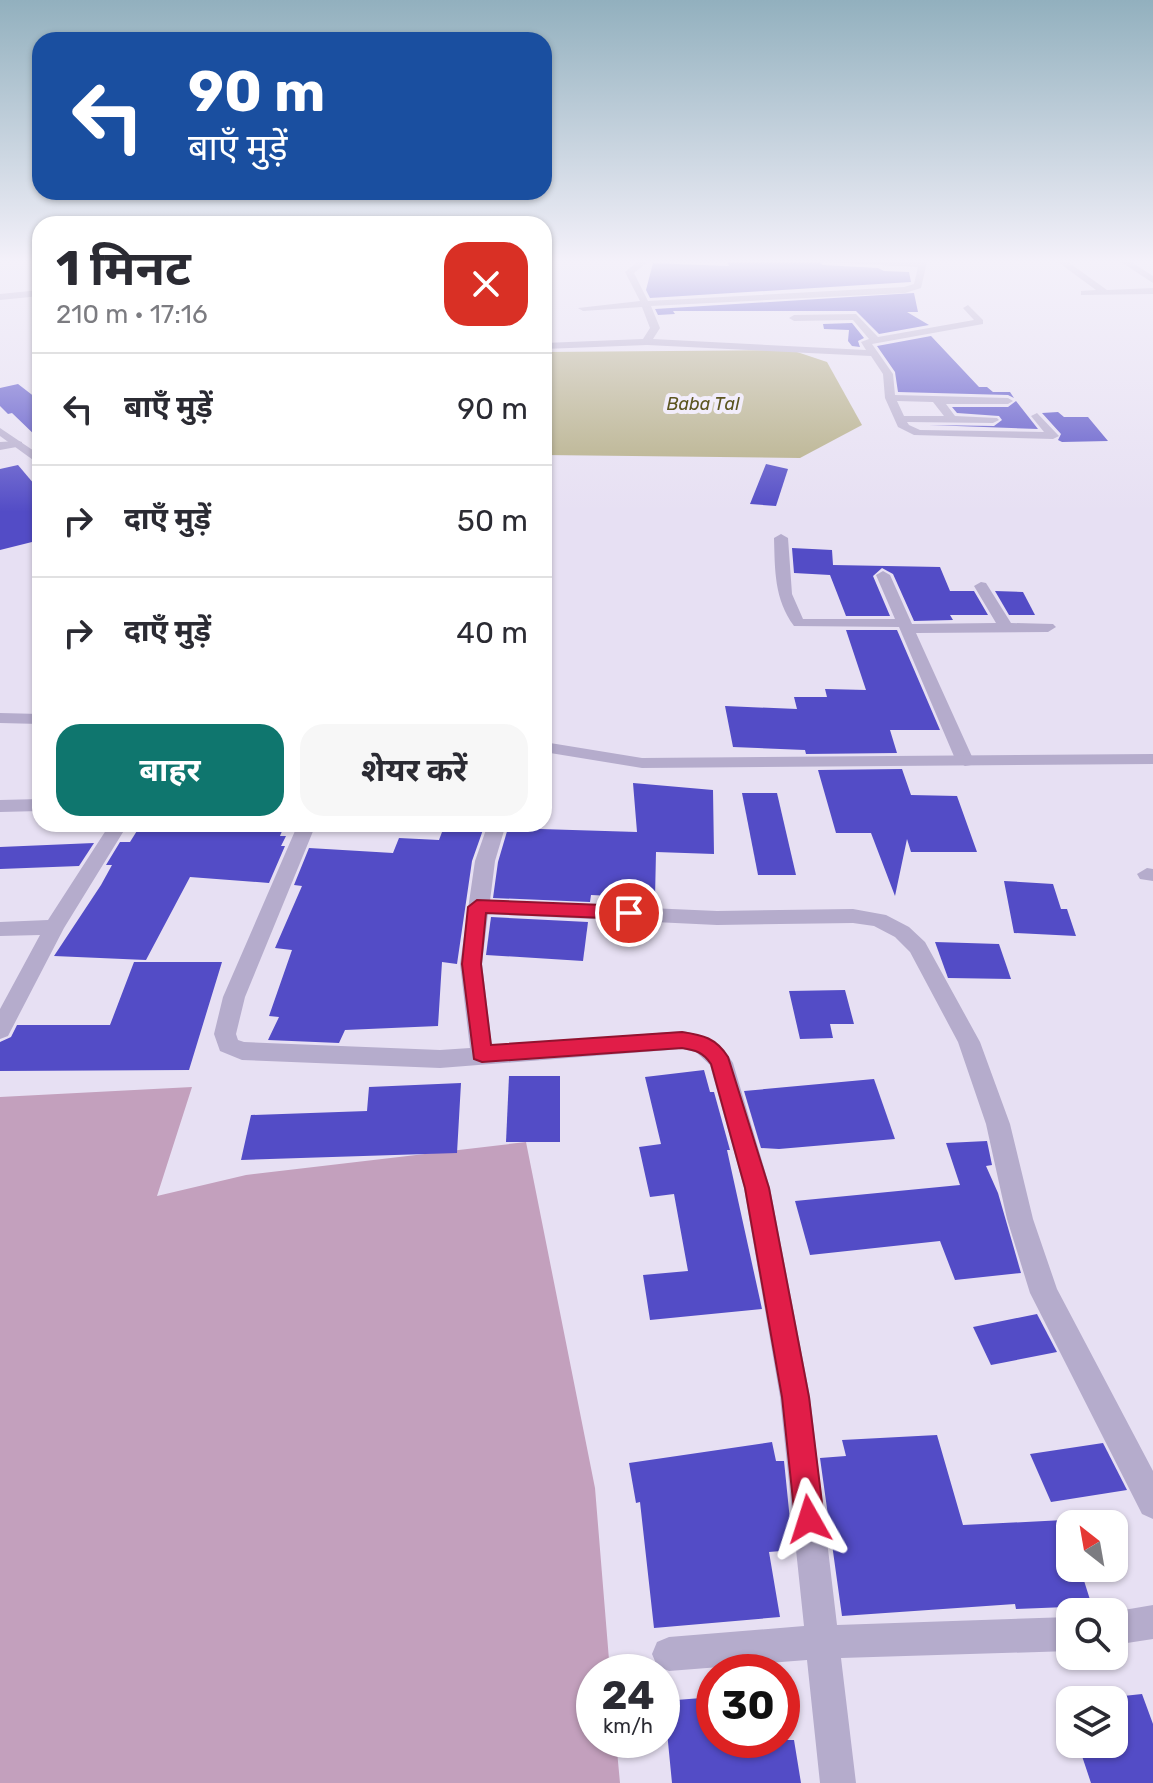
<!DOCTYPE html>
<html lang="hi">
<head>
<meta charset="utf-8">
<style>
	body { margin:0; font-family:Rubik,"Noto Sans Devanagari",sans-serif; background:#f7f7f7; color:#2b2b33; height:100vh; display:flex; flex-direction:column; font-size:30px; white-space:nowrap }
	* { box-sizing:border-box; margin:0 }
	p { font-size:26px; color:#7c7c81 }
	.icon { flex:none; width:44px; height:44px; fill:none; stroke:currentColor; stroke-width:2; stroke-linecap:round; stroke-linejoin:round }
	.map { position:relative; flex:1; overflow:hidden }
	.details { position:absolute; left:32px; top:216px; width:520px; height:616px; display:flex; flex-direction:column; background:#fff; border-radius:24px; box-shadow:0 2px 6px #0004 }
	.details>* { flex:none }
	.top-card { position:absolute; left:32px; top:32px; width:520px; height:168px; border-radius:24px; box-shadow:0 2px 6px #0004; background:#1a4fa0; color:#fff; overflow:hidden }
	.needle { width:52px; rotate:329deg }
	.tools { position:absolute; left:1056px; top:1510px; display:grid; gap:16px }
	.tools a { display:grid; place-items:center; width:72px; height:72px; border-radius:16px; background:#fff; box-shadow:0 2px 6px #0004; font-size:40px }
	.speed { position:absolute; left:576px; top:1654px; display:flex; gap:16px; font-size:40px; font-weight:700; text-align:center }
	.speed>* { display:grid; place-content:center; width:104px; height:104px; border-radius:50%; background:#fff; box-shadow:0 2px 6px #0004; line-height:1 }
	.speed small { font-size:20px; font-weight:400 }
	.speed .limit { border:12px solid #d22; background:#fff; color:#111 }
	.pin { position:absolute; display:grid; place-items:center; width:68px; height:68px; color:#fff; margin:-34px; border:4px solid #fff; border-radius:50%; box-shadow:0 2px 8px #0007 }
	.me { position:absolute; width:88px; margin:-44px; rotate:354deg; stroke-linejoin:round; filter:drop-shadow(0 0 6px #0008) }
	.turn { display:flex; align-items:center; gap:28px; height:168px; padding:0 24px; font-size:36px }
	.turn .icon { width:104px; height:104px; stroke-width:2.5 }
	.turn b { display:block; font-size:56px; line-height:68px }
	.round { display:grid; place-items:center; flex:none; width:84px; height:84px; border-radius:24px; background:#f7f7f7 }
	.summary { display:flex; align-items:center; justify-content:space-between; height:136px; padding:0 24px }
	h1 { font-size:48px; font-weight:700; line-height:60px }
	.cta { display:flex; gap:16px; margin-top:auto; padding:16px 24px }
	.cta a { flex:1; height:92px; border-radius:24px; background:#0f766e; color:#fff; font-size:32px; font-weight:700; line-height:92px; text-align:center }
	.cta a+a { background:#f7f7f7; color:#2b2b33 }
	ul { padding:0; list-style:none }
	li { display:flex; align-items:center; gap:24px; height:112px; padding:0 24px; border-top:2px solid #e1e1e2 }
	li div { flex:1 }
	li b { display:block; font-size:30px }
	li em { font-style:normal }
	.map>svg:first-child { display:block }
	.green { fill:#c3a0bd }
	.water { fill:#b1aa7f }
	.building { fill:#534cc6 }
	.lines { fill:none; stroke-linecap:round; stroke-linejoin:round }
	.minor { fill:#b5accc; fill-rule:evenodd }
	.tertiary { fill:#b5accc; fill-rule:evenodd }
	.route { fill:#e11d48; stroke:#92132f; stroke-width:2 }
	.labels { text-anchor:middle; dominant-baseline:central; stroke-width:8; stroke-linejoin:round; paint-order:stroke }
	.far-water-label { font-size:18px; font-style:italic; fill:#5c5520; stroke:#f2edfb }
</style>
</head>
<body>
<div class="map">
<svg width="1153" height="1783" viewBox="0 0 1153 1783">
	<rect width="100%" height="100%" fill="#e7e0f3"/>
	<polygon class="green" points="192,1087 157,1196 246,1175 526,1142 595,1488 610,1672 594,1672 594,1740 616,1740 620,1783 0,1783 0,1097"/>
	<polygon class="water" points="791,350 827,362 862,425 800,458 544,455 544,352"/>
	<g class="building">
		<polygon points="727,262 820,262 823,265 878,268 884,271 909,272 911,282 650,298 646,290 653,263 729,266"/>
		<polygon points="914,293 918,312 907,312 929,325 879,334 856,311 673,311 675,314 658,315 655,309"/>
		<polygon points="852,323 864,338 858,341 860,347 852,346 848,341 849,330 824,329 823,324"/>
		<polygon points="931,336 979,387 987,387 993,392 1010,392 1014,398 1008,395 898,392 895,372 877,346"/>
		<polygon points="18,384 40,401 40,440 12,413 8,414 0,406 0,388"/>
		<polygon points="1016,401 1038,429 929,425 994,426 1002,420 999,416 957,413 952,407 1008,407"/>
		<polygon points="1058,412 1064,417 1088,417 1108,441 1062,442 1058,440 1061,434 1042,413"/>
		<polygon points="766,464 788,469 776,506 750,504"/>
		<polygon points="18,465 40,491 40,540 0,550 0,469"/>
		<polygon points="792,548 832,550 833,565 940,567 950,591 974,591 988,615 950,615 953,620 914,621 893,574 882,568 873,576 890,616 846,616 830,575 794,573"/>
		<polygon points="995,591 1023,592 1035,615 1009,615"/>
		<polygon points="846,630 897,630 940,730 890,730 897,753 806,754 805,750 733,747 725,706 797,709 794,697 827,697 825,689 866,690"/>
		<polygon points="902,769 911,795 957,796 977,852 911,852 907,839 895,896 871,833 836,833 818,770"/>
		<polygon points="633,783 713,790 714,854 656,852 655,898 591,895 590,902 493,898 498,862 508,828 637,832"/>
		<polygon points="742,793 777,793 796,875 758,875"/>
		<polygon points="211,824 285,824 280,836 286,836 281,846 285,846 269,883 190,877 146,960 54,956 101,885 112,865 106,865 120,842 130,842 140,826 208,830"/>
		<polygon points="445,824 481,824 480,827 484,827 472,861 457,964 442,962 438,1026 345,1030 339,1043 268,1040 279,1017 269,1016 292,950 275,948 302,886 294,885 309,848 393,853 399,838 439,840"/>
		<polygon points="94,843 79,866 0,869 0,847"/>
		<polygon points="1004,881 1053,884 1061,909 1067,909 1076,936 1014,933"/>
		<polygon points="491,917 588,922 583,961 486,955"/>
		<polygon points="935,942 999,944 1011,979 948,978"/>
		<polygon points="134,962 222,962 189,1070 0,1071 0,1042 11,1037 17,1025 110,1025"/>
		<polygon points="845,990 854,1024 830,1024 833,1038 800,1039 789,991"/>
		<polygon points="704,1070 710,1092 714,1092 730,1150 727,1150 762,1309 650,1320 643,1275 688,1271 674,1194 650,1197 639,1147 661,1144 645,1077"/>
		<polygon points="509,1076 560,1076 560,1142 506,1142"/>
		<polygon points="874,1079 895,1139 779,1149 761,1148 744,1091"/>
		<polygon points="461,1083 457,1153 241,1160 251,1115 367,1111 369,1087"/>
		<polygon points="987,1141 992,1165 986,1166 998,1193 1021,1273 955,1280 940,1241 810,1255 795,1201 960,1185 946,1143"/>
		<polygon points="1037,1314 1057,1352 991,1365 973,1327"/>
		<polygon points="937,1435 963,1525 1064,1520 1070,1537 1070,1568 1080,1568 1092,1606 1016,1609 1015,1604 842,1616 820,1458 846,1456 842,1440"/>
		<polygon points="772,1442 776,1461 784,1461 793,1550 769,1552 780,1617 654,1628 640,1502 636,1503 629,1463"/>
		<polygon points="1103,1443 1127,1490 1051,1502 1030,1454"/>
		<polygon points="1142,1694 1153,1724 1153,1783 1091,1783 1078,1744 1114,1744 1114,1697"/>
		<polygon points="714,1697 714,1740 794,1740 801,1783 672,1783 664,1701"/>
	</g>
	<g class="lines">
		<g class="minor">
			<path d="M637,262h10l-13,11 14,28 256,-14 10,-3 4,-17 -95,-5h104l-6,26 -16,5 -254,13 9,22 -7,11 213,11 -5,-8 8,-3 -16,-19 -59,1 -5,-3 5,-3 62,-1 22,23 96,-17 -11,-12 5,-3 15,15v4l-111,20 21,30 2,21 113,3 5,3 -5,3h-62l9,12 42,2 2,2 -6,3 -86,-1 2,3 11,5 124,2 -13,-16 6,-3 22,23 -6,3 -139,-4 -16,-8 -13,-29 -2,-24 -12,-18 -224,-11 -103,4v-6l99,-4 7,-11 -8,-21 -59,4 -5,-3 62,-7 -15,-29zM897,401l36,1 11,14h-40z"/>
			<polygon points="1058,262 1068,262 1107,290 1153,288 1153,294 1081,295 1081,291 1096,290"/>
			<polygon points="1121,262 1131,262 1153,276 1153,283"/>
			<polygon points="40,290 40,296 0,300 0,294"/>
			<polygon points="18,441 22,442 22,446 0,450 0,442"/>
			<path d="M781,534l7,4 4,56 11,25h92l-19,-44 7,-4 7,4 22,49 84,-1 -22,-37 7,-4 5,1 25,40 42,1 3,3 -8,5 -132,1 58,128 -3,4 -6,1 -9,-5 -57,-134 -105,-1c-20,-27 -19,-56 -20,-88z"/>
			<polygon points="0,713 40,714 40,724 0,723"/>
			<polygon points="40,799 40,811 0,812 0,800"/>
			<polygon points="110,824 128,824 64,928 8,1036 0,1039 0,1009 40,935 0,936 0,922 48,920"/>
			<path d="M298,824h18l-71,173 -9,37 2,6 6,2 196,8 30,-2 -10,-84 15,-103 13,-37h18l-11,37 -5,40 227,10 136,-2 33,6 23,12 16,15 55,100 30,82 23,95 24,70 96,182v48l-11,-5 -112,-221 -23,-74 -21,-95 -28,-82 -48,-90 -15,-15 -21,-11 -21,-3 -136,2 -229,-11 -6,50 10,82 190,-15c23,4 39,11 51,32l37,125 40,209 27,228 233,-8v34l-229,7 15,125h-36l-13,-123 -138,11 -12,-5 -5,-12 5,-12 12,-5 135,-11 -24,-229 -36,-209 -34,-123 -14,-13 -14,-3 -242,19 -198,-8 -22,-9 -6,-17 9,-37z"/>
			<polygon points="1147,868 1153,869 1153,881 1140,879 1137,874"/>
			<polygon points="1153,1605 1153,1639 1114,1645 1112,1612"/>
		</g>
		<g class="tertiary">
			<polygon points="0,428 40,455 40,465 0,436"/>
			<polygon points="544,742 642,758 1153,754 1153,764 642,768 544,752"/>
		</g>
	</g>
	<linearGradient id="sky" x2="0" y2="1"><stop stop-color="#92b0be"/><stop offset="0.51" stop-color="#f4f1fa"/><stop offset="1" stop-color="#f4f1fa" stop-opacity="0"/></linearGradient>
	<rect width="1153" height="512" fill="url(#sky)"/>
	<path class="route" d="M477,900l152,6 9,7 -9,6 -143,-6 -5,51 10,81 191,-13c21,3 34,6 46,25l41,131 40,209 15,122 -5,11 -10,4 -10,-4 -4,-11 -13,-122 -37,-209 -34,-124c-8,-12 -16,-14 -29,-16l-200,14 -8,-3 -12,-95 6,-57z"/>
	<g class="labels">
		<g class="far-water-label">
			<text x="703" y="404">Baba Tal</text>
		</g>
	</g>
</svg>
<div class="tools">
<a><svg class="needle" viewBox="-14 -14 28 28"><path d="M0-13l5 13h-10z" fill="#e53935"/><path d="M0 13l5-13h-10z" fill="#7c7c81"/></svg></a>
<a><svg class="icon" aria-label="search" viewBox="0 0 24 24"><circle cx="10" cy="10" r="6"/><path d="M15 15l6 6"/></svg></a>
<a><svg class="icon" aria-label="layers" viewBox="0 0 24 24"><path d="M12 4l9 5-9 5-9-5zM3 14l9 5 9-5"/></svg></a>
</div>
<div class="speed"><div>24<small>km/h</small></div><div class="limit">30</div></div>
<div class="pin" style="left:629px;top:913px;background:#d93025"><svg class="icon" aria-label="arrive" viewBox="0 0 24 24"><path d="M6 21V4h12l-3 4 3 4H6"/></svg></div>
<svg class="me" style="left:809px;top:1519px" viewBox="-20 -20 40 40"><path d="M0-17L14 15 0 8-14 15z" fill="#e11d48" stroke="#fff" stroke-width="4"/></svg>
<div class="top-card">
<div class="turn"><svg class="icon" aria-label="left" viewBox="0 0 24 24"><path d="M17 20v-9H6M10 6l-5 5 5 5"/></svg><div><b>90 m</b>बाएँ मुड़ें</div></div>
</div>
<section class="details">
<div class="summary"><div><h1>1 मिनट</h1><p>210 m · 17:16</p></div><a class="round" style="background:#d93025;color:#fff"><svg class="icon" aria-label="close" viewBox="0 0 24 24"><path d="M6 6l12 12M18 6L6 18"/></svg></a></div>
<ul>
<li><svg class="icon" aria-label="left" viewBox="0 0 24 24"><path d="M17 20v-9H6M10 6l-5 5 5 5"/></svg><div><b>बाएँ मुड़ें</b></div><em>90 m</em></li>
<li><svg class="icon" aria-label="right" viewBox="0 0 24 24"><path d="M7 20v-9h11M14 6l5 5-5 5"/></svg><div><b>दाएँ मुड़ें</b></div><em>50 m</em></li>
<li><svg class="icon" aria-label="right" viewBox="0 0 24 24"><path d="M7 20v-9h11M14 6l5 5-5 5"/></svg><div><b>दाएँ मुड़ें</b></div><em>40 m</em></li>
</ul>
<div class="cta"><a>बाहर</a><a>शेयर करें</a></div>
</section>
</div>
</body>
</html>
